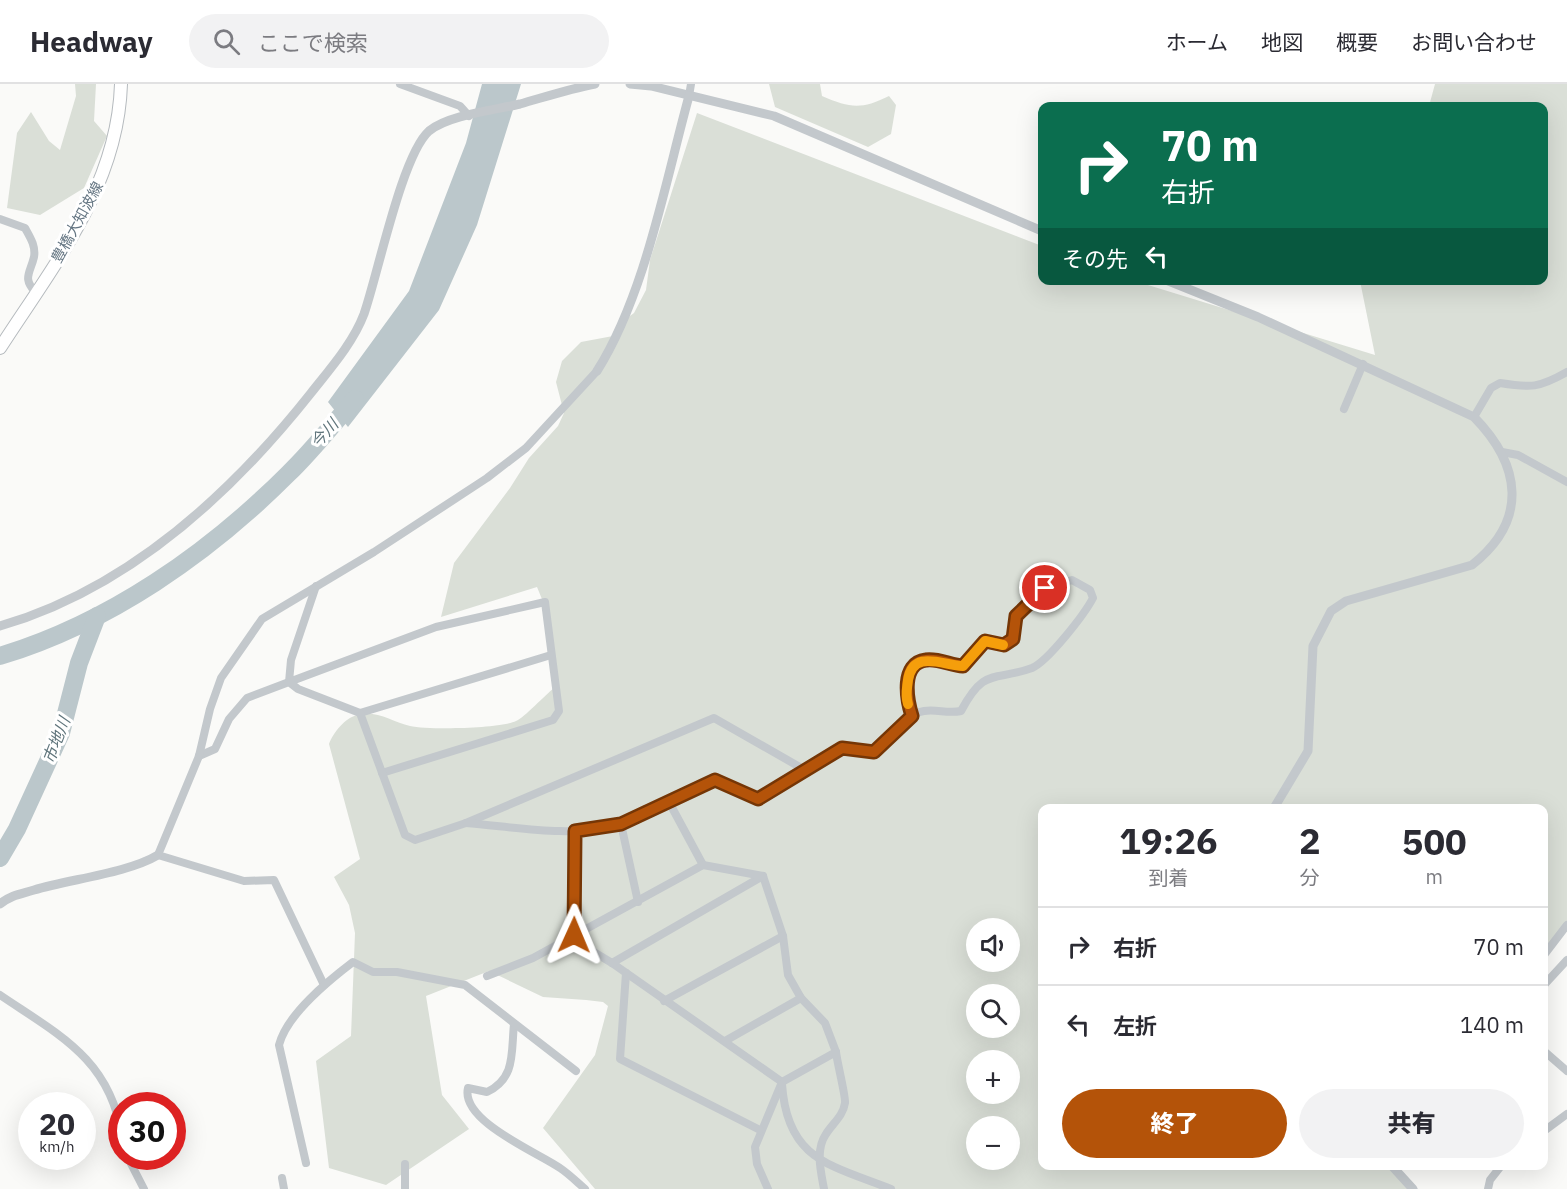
<!DOCTYPE html>
<html lang="ja">
<head>
<meta charset="utf-8">
<style>
	body { margin:0; font-family:"IBM Plex Sans","Noto Sans JP",sans-serif; background:#f2f2f3; color:#2b2b33; height:100vh; display:flex; flex-direction:column; font-size:22px; white-space:nowrap }
	* { box-sizing:border-box; margin:0 }
	p { font-size:20px; color:#7c7c81 }
	.icon { flex:none; width:33px; height:33px; fill:none; stroke:currentColor; stroke-width:2; stroke-linecap:round; stroke-linejoin:round }
	.map { position:relative; flex:1; overflow:hidden }
	.panel { position:absolute; left:1038px; top:720px; width:510px; height:366px; display:flex; flex-direction:column; background:#fff; border-radius:12px; box-shadow:0 6px 24px #0002 }
	.panel>* { flex:none }
	.hud { position:absolute; left:1038px; top:18px; width:510px; height:183px; border-radius:12px; box-shadow:0 6px 24px #0002; background:#0b6e4f; color:#fff; overflow:hidden }
	.controls { position:absolute; left:966px; top:834px; display:grid; gap:12px }
	.controls a { display:grid; place-items:center; width:54px; height:54px; border-radius:50%; background:#fff; box-shadow:0 6px 24px #0002; font-size:30px }
	.speed { position:absolute; left:18px; top:1008px; display:flex; gap:12px; font-size:30px; font-weight:700; text-align:center }
	.speed>* { display:grid; place-content:center; width:78px; height:78px; border-radius:50%; background:#fff; box-shadow:0 6px 24px #0002; line-height:1 }
	.speed small { font-size:15px; font-weight:400 }
	.speed .limit { border:9px solid #d22; background:#fff; color:#111 }
	.pin { position:absolute; display:grid; place-items:center; width:51px; height:51px; color:#fff; margin:-26px; border:3px solid #fff; border-radius:50%; box-shadow:0 2px 6px #0007 }
	.me { position:absolute; width:66px; margin:-33px; rotate:1deg; stroke-linejoin:round; filter:drop-shadow(0 0 4px #0008) }
	.turn { display:flex; align-items:center; gap:21px; height:126px; padding:0 24px; font-size:27px }
	.turn .icon { width:78px; height:78px; stroke-width:2.5 }
	.turn b { display:block; font-size:42px; line-height:51px }
	.then { display:flex; align-items:center; height:57px; padding:0 24px; background:#0003; gap:12px; font-size:22px }
	.eta { display:flex; justify-content:space-evenly; align-items:center; height:102px; text-align:center }
	.eta b { font-size:36px; font-weight:800; line-height:42px }
	.action { display:flex; gap:12px; margin-top:auto; padding:12px 24px }
	.action a { flex:1; height:69px; border-radius:36px; background:#b45309; color:#fff; font-size:24px; font-weight:800; line-height:69px; text-align:center }
	.action a+a { background:#f2f2f3; color:#2b2b33 }
	ul { padding:0; list-style:none }
	li { display:flex; align-items:center; gap:18px; height:78px; padding:0 24px; border-top:2px solid #e1e1e2 }
	li div { flex:1 }
	li b { display:block; font-size:22px }
	li em { font-style:normal }
	header { display:flex; align-items:center; gap:36px; box-sizing:border-box; height:84px; padding:0 30px; background:#fff; border-bottom:2px solid #e1e1e2 }
	header strong { font-size:28px }
	nav { display:flex; gap:33px; margin-inline-start:auto; font-size:21px }
	.search { width:420px; height:54px; background:#f2f2f3; display:flex; align-items:center; gap:15px; box-sizing:border-box; padding:0 21px; border-radius:33px; color:#7c7c81; font-size:22px }
	.map>svg:first-child { display:block }
	.green { fill:#dadfd7; fill-rule:evenodd }
	.water { fill:#bbc7cb }
	.lines { fill:none; stroke-linecap:round; stroke-linejoin:round }
	.river { stroke:#bbc7cb; stroke-width:18 }
	.primary-casing { stroke:#b5babe; stroke-width:14 }
	.minor { stroke:#c3c8cc; stroke-width:8 }
	.tertiary { stroke:#c3c8cc; stroke-width:9 }
	.primary { stroke:#fff; stroke-width:12 }
	.route-casing { stroke:#753606; stroke-width:15 }
	.route { stroke:#b45309; stroke-width:10 }
	.slow { stroke:#f59e0b; stroke-width:10 }
	.labels { text-anchor:middle; dominant-baseline:central; stroke-width:6; stroke-linejoin:round; paint-order:stroke }
	.street-label { font-size:15px; fill:#657683; stroke:#fff }
	.water-label { font-size:16px; font-style:italic; fill:#60757c; stroke:#fff }
</style>
</head>
<body>
<header>
<strong>Headway</strong>
<div class="search"><svg class="icon" aria-label="search" viewBox="0 0 24 24"><circle cx="10" cy="10" r="6"/><path d="M15 15l6 6"/></svg>ここで検索</div>
<nav><a>ホーム</a><a>地図</a><a>概要</a><a>お問い合わせ</a></nav>
</header>
<div class="map">
<svg width="1567" height="1105" viewBox="0 0 1567 1105">
	<rect width="100%" height="100%" fill="#fafaf8"/>
	<g class="green">
		<polygon points="75,0 96,0 94,37 107,52 84,104 40,131 7,124 17,49 31,28 49,57 60,66 76,12"/>
		<path d="M769,0h51l2,12c28,12 39,14 67,0l7,9 -5,29 -23,13 -93,-40z"/>
		<path d="M1435,0h132v847l-23,26v-149h-502v358h350l26,23h-823l-52,-61 52,-73 13,-49 -5,-4 -17,-2 -43,-3 -54,-26 -63,25 16,99 27,34 -83,56 -57,-17 -13,-107 35,-25 4,-103 -6,-28 -15,-28 26,-18 -31,-115c4,-11 16,-26 28,-29 18,-6 36,7 53,11 18,4 90,3 106,-5 8,-3 29,-26 38,-33l-8,-79 -9,-22 -96,30 13,-54 56,-75 19,-30 29,-32 6,-13 -8,-31 6,-21 19,-19 32,-6 10,-15 11,-8 12,-23 4,-30 47,-147 345,133v34l93,1 240,74 -15,-74 184,-1v-174h-115zM976,844h34v34h-34zM976,910h34v34h-34zM976,976h34v34h-34zM976,1042h34v34h-34z"/>
	</g>
	<polygon class="water" points="482,0 521,0 477,141 439,226 348,343 328,318 409,207 466,59"/>
	<g class="lines">
		<g class="river">
			<path d="M0,572c109,-33 208,-102 288,-182 24,-23 45,-50 67,-75"/>
			<polyline points="0,774 17,745 61,649 79,579 97,532"/>
		</g>
		<g class="primary-casing">
			<path id="primary" d="M0,264c53,-82 118,-162 121,-264"/>
		</g>
		<g class="minor">
			<polyline points="400,0 460,22 469,32"/>
			<polyline points="689,12 691,0"/>
			<path d="M0,135l25,9c5,9 11,18 9,29 -4,17 -12,21 2,36"/>
			<polyline points="1344,325 1363,280"/>
			<path d="M1474,333l17,-29 9,-5c31,5 39,5 67,-11"/>
			<polyline points="1502,368 1518,371 1567,398"/>
			<polyline points="316,502 291,576 289,598 436,543 545,518 559,627 553,636 382,689"/>
			<polyline points="360,629 551,571"/>
			<polyline points="199,672 215,665 229,635 247,614 289,598 298,605 360,629 405,751 415,756 466,739 714,634 805,686"/>
			<polyline points="669,718 703,781"/>
			<path d="M466,739c50,4 104,15 152,2 30,-8 69,-31 97,-45l42,19 85,-51 32,4c13,-12 31,-38 50,-41 13,-2 24,3 37,0 24,-45 33,-29 71,-43 16,-7 52,-53 61,-70l-3,-8 -18,-10 -27,8 -11,9 -18,19 -3,23 -9,6 -19,-4 -22,25c-12,-1 -26,-8 -37,-6 -26,3 -19,40 -14,55"/>
			<polyline points="621,740 638,818"/>
			<polyline points="575,747 574,851 582,861 612,879 782,998"/>
			<polyline points="763,792 783,852 788,891 801,914 825,939 836,968 782,998 755,1063 757,1080 768,1105"/>
			<polyline points="1544,871 1567,841"/>
			<polyline points="612,879 763,792"/>
			<polyline points="626,889 620,975 760,1046"/>
			<polyline points="487,892 533,874 703,781 763,792"/>
			<polyline points="324,901 274,796 244,797 158,771 199,672 210,625 221,594 262,535 374,468 487,394 526,364 597,287"/>
			<polyline points="1544,901 1567,876"/>
			<path d="M0,911c59,40 110,64 122,141"/>
			<polyline points="664,917 783,852"/>
			<path d="M514,940c-3,29 2,54 -27,68l-19,-4c-8,33 71,65 92,80 9,6 17,14 25,21"/>
			<polyline points="725,957 801,914"/>
			<polyline points="1544,967 1567,987"/>
			<path d="M782,1000c5,76 48,81 109,105"/>
			<polyline points="1544,1047 1567,1030"/>
			<polyline points="127,1072 144,1105"/>
			<path d="M306,1079l-27,-118c8,-31 49,-64 74,-83l20,10h24l68,13 111,86"/>
			<polyline points="282,1094 284,1105"/>
			<polyline points="405,1105 405,1080"/>
			<path d="M824,1105c-3,-17 -9,-39 2,-55 7,-11 17,-18 19,-31 1,-6 -8,-41 -9,-51"/>
			<polyline points="1488,1105 1490,1096 1501,1082"/>
		</g>
		<g class="tertiary">
			<polyline points="630,0 651,2 774,32 1042,147"/>
			<path d="M1166,196l92,37 216,100c47,48 55,103 -2,148l-126,36 -15,10 -18,35 -5,105 -34,57"/>
			<path d="M597,287c48,-76 68,-188 92,-275"/>
			<path d="M0,542c128,-37 231,-132 311,-233 19,-24 42,-50 53,-79 14,-40 38,-159 65,-183 19,-16 66,-21 91,-27 25,-7 49,-15 75,-20"/>
			<path d="M0,820c11,-9 21,-10 34,-14 37,-11 94,-17 124,-35"/>
			<polyline points="1392,1082 1413,1105"/>
		</g>
		<use href="#primary" class="primary"/>
	</g>
	<g class="lines">
		<g class="route-casing">
			<path id="route" d="M574,851l1,-104 46,-7 94,-44 43,19 84,-51 32,4 38,-36c-5,-16 -12,-53 14,-56 11,-2 25,5 37,6l22,-25 19,4 9,-6 3,-23 29,-28"/>
		</g>
		<use href="#route" class="route"/>
		<path class="slow" d="M908,620c-3,-9 -1,-15 0,-24 5,-31 34,-15 55,-14l22,-25 18,4"/>
	</g>
	<g class="labels">
		<g class="street-label">
			<text transform="translate(77 138) rotate(-61)">豊橋大知波線</text>
		</g>
		<g class="water-label">
			<text transform="translate(324 349) rotate(-48)">今川</text>
			<text transform="translate(56 656) rotate(-69)">市地川</text>
		</g>
	</g>
</svg>
<div class="controls">
<a><svg class="icon" aria-label="sound" viewBox="0 0 24 24"><path d="M4 9h4l5-4v14l-5-4H4zM17 9q2 3 0 6"/></svg></a>
<a><svg class="icon" aria-label="search" viewBox="0 0 24 24"><circle cx="10" cy="10" r="6"/><path d="M15 15l6 6"/></svg></a>
<a>+</a>
<a>−</a>
</div>
<div class="speed"><div>20<small>km/h</small></div><div class="limit">30</div></div>
<div class="pin" style="left:1045px;top:504px;background:#d93025"><svg class="icon" aria-label="arrive" viewBox="0 0 24 24"><path d="M6 21V4h12l-3 4 3 4H6"/></svg></div>
<svg class="me" style="left:574px;top:851px" viewBox="-20 -20 40 40"><path d="M0-17L14 15 0 8-14 15z" fill="#b45309" stroke="#fff" stroke-width="4"/></svg>
<div class="hud">
<div class="turn"><svg class="icon" aria-label="right" viewBox="0 0 24 24"><path d="M7 20v-9h11M14 6l5 5-5 5"/></svg><div><b>70 m</b>右折</div></div>
<div class="then">その先<svg class="icon" aria-label="left" viewBox="0 0 24 24"><path d="M17 20v-9H6M10 6l-5 5 5 5"/></svg></div>
</div>
<section class="panel">
<div class="eta">
<div><b>19:26</b><p>到着</p></div>
<div><b>2</b><p>分</p></div>
<div><b>500</b><p>m</p></div>
</div>
<ul>
<li><svg class="icon" aria-label="right" viewBox="0 0 24 24"><path d="M7 20v-9h11M14 6l5 5-5 5"/></svg><div><b>右折</b></div><em>70 m</em></li>
<li><svg class="icon" aria-label="left" viewBox="0 0 24 24"><path d="M17 20v-9H6M10 6l-5 5 5 5"/></svg><div><b>左折</b></div><em>140 m</em></li>
</ul>
<div class="action"><a>終了</a><a>共有</a></div>
</section>
</div>
</body>
</html>
